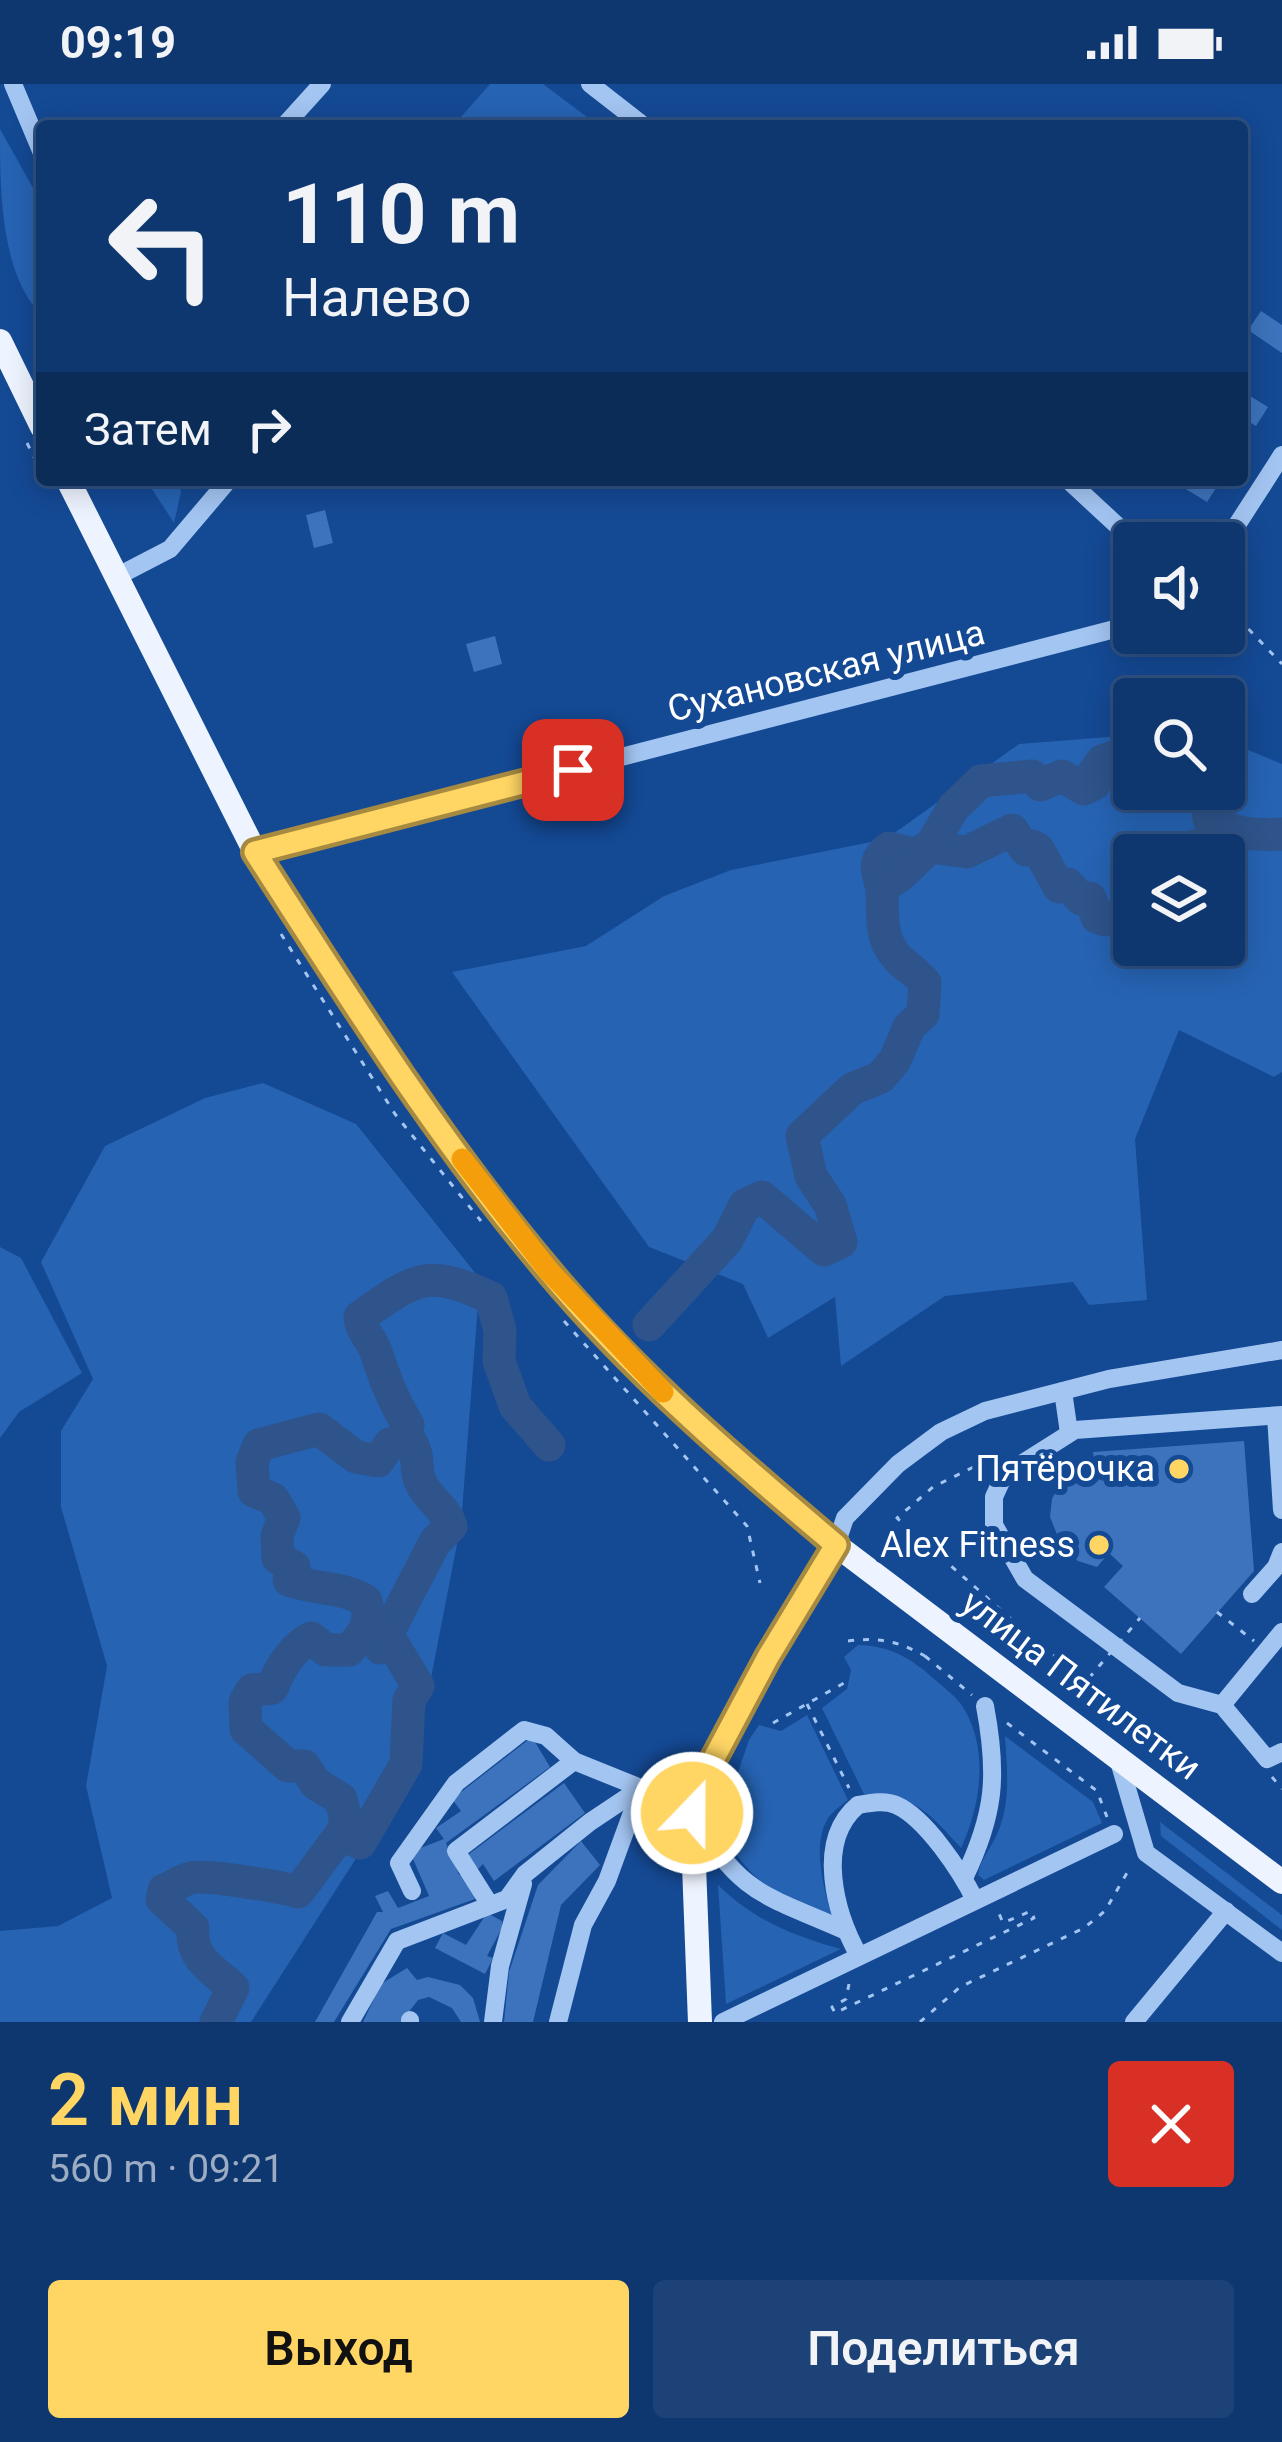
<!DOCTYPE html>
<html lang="ru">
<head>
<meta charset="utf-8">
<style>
	body { margin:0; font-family:Roboto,sans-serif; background:#1d4277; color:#f1f3f6; height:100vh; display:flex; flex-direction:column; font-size:45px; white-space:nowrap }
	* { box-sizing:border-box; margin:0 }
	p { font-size:39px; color:#9bacc3 }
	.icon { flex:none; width:66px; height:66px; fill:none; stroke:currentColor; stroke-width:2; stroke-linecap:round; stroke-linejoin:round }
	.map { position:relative; height:1938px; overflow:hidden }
	.side { display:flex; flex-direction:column; background:#0f376f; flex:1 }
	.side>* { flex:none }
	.banner { position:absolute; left:36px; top:36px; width:1212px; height:366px; border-radius:12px; box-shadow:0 6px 30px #0003,0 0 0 3px #2f5182; background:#0f376f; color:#f1f3f6; overflow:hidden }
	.controls { position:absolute; left:1113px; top:438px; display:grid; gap:24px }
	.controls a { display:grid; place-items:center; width:132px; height:132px; border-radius:12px; background:#0f376f; box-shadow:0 6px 30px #0003,0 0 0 3px #2f5182; font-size:60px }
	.pin { position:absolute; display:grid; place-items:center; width:102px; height:102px; color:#fff; margin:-51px; border-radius:24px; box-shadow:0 6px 18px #0006 }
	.me { position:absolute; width:132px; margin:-66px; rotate:22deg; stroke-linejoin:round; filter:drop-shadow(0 0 9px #0008) }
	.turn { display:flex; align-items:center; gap:42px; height:252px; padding:0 48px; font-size:54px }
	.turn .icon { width:156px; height:156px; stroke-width:2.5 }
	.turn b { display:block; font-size:84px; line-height:102px }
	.then { display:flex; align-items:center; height:114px; padding:0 48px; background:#0003; gap:24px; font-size:45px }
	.round { display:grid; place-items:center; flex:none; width:126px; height:126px; border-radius:12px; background:#1d4277 }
	.headline { display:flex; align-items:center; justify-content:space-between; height:204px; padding:0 48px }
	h1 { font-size:72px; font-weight:600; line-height:90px; color:#ffd564 }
	.action { display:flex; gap:24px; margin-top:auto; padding:24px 48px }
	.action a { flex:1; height:138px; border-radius:12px; background:#ffd564; color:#111; font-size:48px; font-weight:600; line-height:138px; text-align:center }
	.action a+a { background:#1d4277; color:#f1f3f6 }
	.status { display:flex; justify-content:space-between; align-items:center; height:84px; padding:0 60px; background:#0f376f; direction:ltr }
	.status svg { height:33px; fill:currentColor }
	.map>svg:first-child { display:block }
	.green { fill:#2663b3; fill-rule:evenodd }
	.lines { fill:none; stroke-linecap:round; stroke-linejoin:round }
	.river { stroke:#2e548b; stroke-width:33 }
	.building { fill:#3d73bc }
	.path { stroke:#a3c5f2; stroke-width:3; stroke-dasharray:6 9; stroke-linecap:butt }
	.minor { stroke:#a3c5f2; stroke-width:18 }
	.major { stroke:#eef4ff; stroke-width:24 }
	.path-bridge { stroke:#a3c5f2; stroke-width:3; stroke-dasharray:6 9; stroke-linecap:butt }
	.route-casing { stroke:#a68a41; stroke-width:30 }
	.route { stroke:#ffd564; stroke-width:21 }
	.slow { stroke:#f59e0b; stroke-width:21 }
	.poi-dot { fill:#ffd564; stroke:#144994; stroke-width:4.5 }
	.labels { text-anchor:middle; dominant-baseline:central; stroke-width:12; stroke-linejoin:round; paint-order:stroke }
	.street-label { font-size:36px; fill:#fff; stroke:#144994 }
	.poi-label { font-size:36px; fill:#fff; stroke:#144994; text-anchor:end }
</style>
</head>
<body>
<div class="status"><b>09:19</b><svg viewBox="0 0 49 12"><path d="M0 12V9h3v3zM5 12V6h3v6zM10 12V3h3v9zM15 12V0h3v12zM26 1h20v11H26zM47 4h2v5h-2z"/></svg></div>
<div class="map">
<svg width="1282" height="1938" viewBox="0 0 1282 1938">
	<rect width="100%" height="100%" fill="#144994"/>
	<g class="green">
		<polygon points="490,0 543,0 599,42 453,42"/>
		<path d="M0,45l42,75v112c-42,-43 -42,-125 -42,-187z"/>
		<polygon points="146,396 177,396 181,408 174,439"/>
		<path d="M1134,651v54h90v-49l58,24v308l-8,5 -95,-47 -44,109 12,161 -58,5 -16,-23 -128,14 -104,70 -6,-69 -67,41 -25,-54 -94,-37 -197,-275 134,-26 78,-50 67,-26 155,-31 133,-95zM1134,771h90v90h-90z"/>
		<polygon points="263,999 356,1040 480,1195 461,1440 413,1686 251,1938 0,1938 0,1847 58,1842 112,1814 86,1702 107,1582 61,1423 61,1347 93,1295 41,1178 105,1062 205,1014"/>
		<polygon points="0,1163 21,1174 82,1289 19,1328 0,1354"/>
		<path d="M858,1561c31,1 52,12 75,33 9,8 21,17 28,26 29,43 20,101 0,144 -33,-36 -44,-52 -97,-54l-42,-86 25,-19 4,-19 -7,-13z"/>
		<path d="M807,1631l41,85c-6,5 -17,12 -21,20 -15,26 -3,70 5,96 -53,-14 -90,-40 -112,-92l29,-84 10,-15 22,6z"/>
		<path d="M1005,1652l88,66 9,21 -118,57 -6,-5c2,-16 14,-28 20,-43 13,-31 9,-64 7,-96z"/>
		<polygon points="1160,1738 1282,1831 1282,1846 1161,1752"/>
		<path d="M718,1801c36,35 75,51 123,64l-115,55z"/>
	</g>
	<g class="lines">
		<g class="river">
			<path d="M1199,705l9,11 1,19c24,15 45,17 73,15"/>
			<polyline points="1187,771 1194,762 1219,758 1223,744"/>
			<path d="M882,803c-6,-17 -9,-27 7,-39l25,6 16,-7 37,5 45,-22 14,20 6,-4 6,3 21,38 9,-3 13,15 9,-1 7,19c18,9 26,-6 37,-19"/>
			<path d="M649,1241l78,-85 18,-35 17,-8 62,53 17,-8 -11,-37 -19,-29 -9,-40 50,-47 29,-12 14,-17 14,-33 14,-13 2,-31c-9,-12 -20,-16 -29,-27 -17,-18 -13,-47 -14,-69l19,-12 29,-28 24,-40 27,-26 51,-5 8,9 22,-9 22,13 10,-5v-12l8,-11 15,-5 17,20"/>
			<path d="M380,1564l55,-106 16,-16c-6,-19 -22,-26 -30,-43 -9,-20 3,-22 -15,-49"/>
			<polyline points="343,1751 360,1759 406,1680 409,1616 418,1602 387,1550"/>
			<path d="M216,1938l17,-34c-20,-19 -43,-29 -40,-60l-31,-29 2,-9c9,-3 17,-10 27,-12 14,-4 91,9 107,14l43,-58 5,-13 -5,-22 -25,-15 -12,-18h-16l-42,-37 -1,-27 7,-12 20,-2c8,-20 20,-40 39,-50l15,12h23c15,-17 23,-26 17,-49 -24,-15 -50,-11 -77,-21l5,-13 -16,-9 -1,-22 7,-18 -11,-19 -19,-8 -2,-29 7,-17 60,-16 37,28 22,4 12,-17 10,-1 8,-18c-15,-24 -23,-46 -32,-73 -5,-14 -15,-21 -16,-35 55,-38 66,-50 131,-19l9,32 -1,31 16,45 34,39"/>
		</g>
	</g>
	<g class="building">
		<polygon points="1261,227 1282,241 1282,269 1248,246"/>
		<polygon points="1242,307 1268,323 1256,342 1246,336 1242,343"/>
		<polygon points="1185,396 1210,396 1218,401 1207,418 1181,402"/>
		<polygon points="325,426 333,459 314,464 306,431"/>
		<polygon points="495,552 502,580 474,588 466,560"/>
		<polygon points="1244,1357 1254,1487 1181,1570 1104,1503 1123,1482 1109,1469 1097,1483 1078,1477 1063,1465 1050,1433 1052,1415 1060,1398 1076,1383 1094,1376 1093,1368"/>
		<polygon points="532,1653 550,1683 446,1759 459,1791 464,1788 472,1798 475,1815 391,1845 334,1938 315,1938 377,1828 383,1828 375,1812 388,1807 398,1824 429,1812 410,1768 444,1755 436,1744 461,1727 452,1715"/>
		<polygon points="564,1699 585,1729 494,1797 483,1780 475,1788 465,1773"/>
		<polygon points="581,1757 600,1781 561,1821 533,1938 504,1938 509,1888 538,1801"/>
		<polygon points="487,1829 502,1837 502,1844 487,1872 493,1874 485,1890 435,1864 443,1849 466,1861"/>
		<polygon points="407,1884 417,1896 428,1893 460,1901 473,1914 480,1938 461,1938 452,1924 429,1913 418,1916 401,1938 363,1938 381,1900"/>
	</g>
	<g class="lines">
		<g class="path">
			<polyline points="27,359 42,389"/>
			<polyline points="1224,508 1235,531 1282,580"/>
			<polyline points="281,850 395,1030 481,1137"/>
			<polyline points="564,1237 747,1442 760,1499"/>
			<polyline points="1000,1370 933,1403 897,1434 1047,1567 1089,1594"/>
			<polyline points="1217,1528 1254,1557"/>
			<path d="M848,1557c31,-4 50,0 77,15l4,-4"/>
			<polyline points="925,1572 972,1611"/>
			<polyline points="807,1620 849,1704"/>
			<polyline points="773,1639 844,1599"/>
			<polyline points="1007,1639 1097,1707 1107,1733"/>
			<polyline points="1272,1693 1282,1705"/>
			<polyline points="849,1900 846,1915 832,1923 835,1929 1034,1834 1031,1827 1003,1839 998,1827"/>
			<polyline points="920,1938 960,1903 1084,1844 1105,1827 1131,1782"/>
		</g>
		<g class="minor">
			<polyline points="13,0 42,69"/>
			<polyline points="590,0 644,42"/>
			<polyline points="284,42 322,0"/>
			<polyline points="1068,396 1136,459"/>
			<polyline points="1224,461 1282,371"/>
			<polyline points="116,493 170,465 226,399"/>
			<polyline points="255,768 1134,540"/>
			<polyline points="1063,1307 1069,1349"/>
			<polyline points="1282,1331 1075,1346 1004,1391 994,1413 994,1441 1025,1495 1178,1609 1222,1621 1267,1675 1282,1668"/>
			<polyline points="1276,1332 1282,1426"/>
			<polyline points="836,1461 845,1434 898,1380 941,1348 985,1327 1109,1295 1282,1266"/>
			<polyline points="1252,1510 1276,1483 1282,1468"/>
			<polyline points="1222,1621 1282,1548"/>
			<polyline points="1118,1674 1146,1769 1282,1869"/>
			<path d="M692,1729c49,82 70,81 152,117"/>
			<path d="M964,1794c31,-64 34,-103 21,-172"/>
			<polyline points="412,1807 399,1779 456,1699 524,1646 546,1652 574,1677 641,1704 607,1797 583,1841 558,1938"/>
			<polyline points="490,1821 456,1767 574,1677"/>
			<path d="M859,1872c-24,-43 -44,-115 -1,-151 12,-2 27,-5 38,0 30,13 65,67 79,95"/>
			<polyline points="350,1938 397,1857 507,1815 525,1790 590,1738 641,1704 697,1706"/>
			<polyline points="410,1938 410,1936"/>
			<polyline points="493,1938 500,1882 523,1800"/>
			<polyline points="723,1938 1114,1750"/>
			<polyline points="1134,1938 1226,1827"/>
		</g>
		<g class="major">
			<polyline points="0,257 42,343"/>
			<polyline points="68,396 255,768 416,1015 548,1186 685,1332 836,1461 1282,1798"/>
			<polyline points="700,1938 692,1729 697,1706 768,1573 836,1461"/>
		</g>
		<polyline class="path-bridge" points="1089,1594 1140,1534"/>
	</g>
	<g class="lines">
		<g class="route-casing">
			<path id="route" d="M573,686l-318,82c92,143 183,287 292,417 86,103 187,190 289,276l-68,112 -71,133 -5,23"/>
		</g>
		<use href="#route" class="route"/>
		<polyline class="slow" points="462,1075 548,1186 663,1308"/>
	</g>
	<g class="poi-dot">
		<circle cx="1179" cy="1385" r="12"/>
		<circle cx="1099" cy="1461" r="12"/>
	</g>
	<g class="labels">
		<g class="street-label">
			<text transform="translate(826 587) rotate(-14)">Сухановская улица</text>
			<text transform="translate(1081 1601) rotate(37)">улица Пятилетки</text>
		</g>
		<g class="poi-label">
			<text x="1155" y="1385">Пятёрочка</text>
			<text x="1075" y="1461">Alex Fitness</text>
		</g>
	</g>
</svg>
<div class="controls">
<a><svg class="icon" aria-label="sound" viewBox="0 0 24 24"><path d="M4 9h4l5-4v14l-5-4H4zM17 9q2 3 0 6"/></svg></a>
<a><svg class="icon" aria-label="search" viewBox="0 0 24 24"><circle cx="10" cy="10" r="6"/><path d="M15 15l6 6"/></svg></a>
<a><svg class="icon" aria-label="layers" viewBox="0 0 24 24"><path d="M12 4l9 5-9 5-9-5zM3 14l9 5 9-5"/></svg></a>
</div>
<div class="pin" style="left:573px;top:686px;background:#d93025"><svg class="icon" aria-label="arrive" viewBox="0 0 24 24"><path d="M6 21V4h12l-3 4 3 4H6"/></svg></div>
<svg class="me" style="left:692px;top:1729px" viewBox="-20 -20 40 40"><circle r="17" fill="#ffd564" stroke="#fff" stroke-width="3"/><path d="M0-11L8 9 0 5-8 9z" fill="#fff"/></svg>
<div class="banner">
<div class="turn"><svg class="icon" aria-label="left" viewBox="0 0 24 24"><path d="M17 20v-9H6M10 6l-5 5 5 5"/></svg><div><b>110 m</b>Налево</div></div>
<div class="then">Затем<svg class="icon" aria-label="right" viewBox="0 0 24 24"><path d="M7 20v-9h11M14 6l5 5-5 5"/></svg></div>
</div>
</div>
<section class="side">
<div class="headline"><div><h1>2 мин</h1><p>560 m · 09:21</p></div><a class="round" style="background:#d93025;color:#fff"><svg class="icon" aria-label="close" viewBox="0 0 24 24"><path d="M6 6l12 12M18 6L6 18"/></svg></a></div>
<div class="action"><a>Выход</a><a>Поделиться</a></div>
</section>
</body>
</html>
